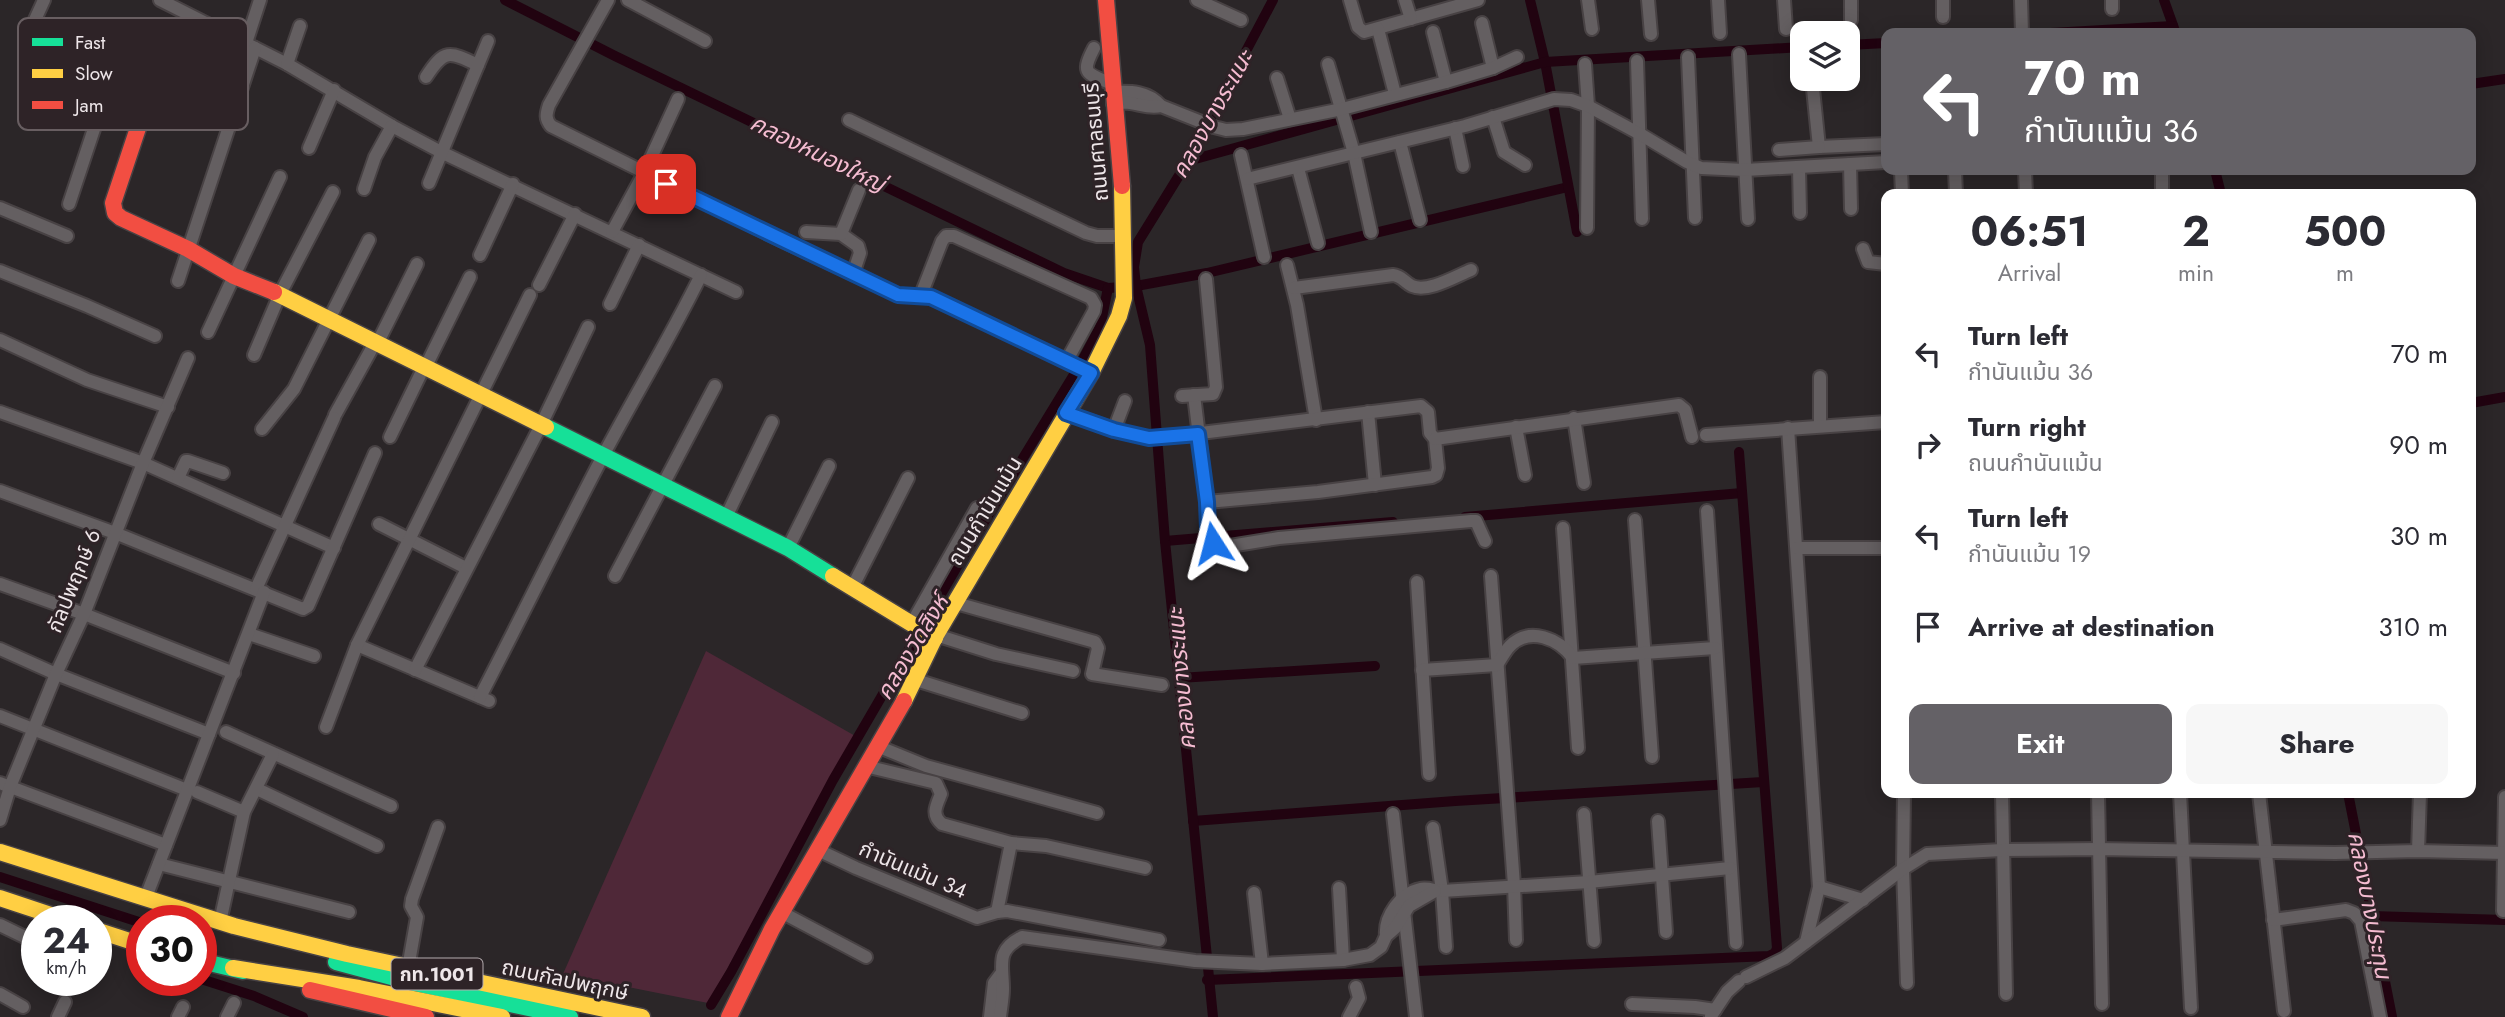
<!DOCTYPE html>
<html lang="en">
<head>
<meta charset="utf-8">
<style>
	body { margin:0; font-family:Jost,"Noto Sans Thai",sans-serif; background:#f7f7f7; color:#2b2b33; height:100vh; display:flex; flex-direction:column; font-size:26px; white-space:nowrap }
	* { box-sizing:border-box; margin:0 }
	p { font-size:23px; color:#7c7c81 }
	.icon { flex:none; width:38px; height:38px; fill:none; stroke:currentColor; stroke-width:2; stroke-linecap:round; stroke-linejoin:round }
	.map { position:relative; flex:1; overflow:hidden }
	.details { position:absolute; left:1881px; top:189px; width:595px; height:609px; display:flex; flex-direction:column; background:#fff; border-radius:14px; box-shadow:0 4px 18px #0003 }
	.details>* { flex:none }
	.banner { position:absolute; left:1881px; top:28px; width:595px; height:147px; border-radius:14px; box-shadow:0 4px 18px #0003; background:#646166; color:#fff; overflow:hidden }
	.controls { position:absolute; left:1790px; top:21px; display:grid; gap:14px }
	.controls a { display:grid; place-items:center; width:70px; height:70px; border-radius:14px; background:#fff; box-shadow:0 4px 18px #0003; font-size:35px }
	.speed { position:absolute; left:21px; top:905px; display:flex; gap:14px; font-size:35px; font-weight:700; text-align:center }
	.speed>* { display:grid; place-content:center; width:91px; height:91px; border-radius:50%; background:#fff; box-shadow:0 4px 18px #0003; line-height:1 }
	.speed small { font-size:18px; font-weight:400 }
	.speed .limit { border:10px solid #d22; background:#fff; color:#111 }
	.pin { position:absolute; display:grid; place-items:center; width:60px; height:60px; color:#fff; margin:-30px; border-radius:14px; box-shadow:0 4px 10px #0006 }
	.me { position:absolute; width:77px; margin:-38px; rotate:351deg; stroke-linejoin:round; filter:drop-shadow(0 0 5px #0008) }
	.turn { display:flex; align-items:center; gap:24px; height:147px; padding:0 28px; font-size:32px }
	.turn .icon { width:91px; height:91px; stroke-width:2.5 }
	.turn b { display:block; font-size:49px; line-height:60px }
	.eta { display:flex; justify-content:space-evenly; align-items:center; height:119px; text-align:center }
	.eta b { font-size:42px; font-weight:700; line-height:49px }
	.action { display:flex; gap:14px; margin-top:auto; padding:14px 28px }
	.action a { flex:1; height:80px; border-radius:14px; background:#646166; color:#fff; font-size:28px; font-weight:700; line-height:80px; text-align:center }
	.action a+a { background:#f7f7f7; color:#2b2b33 }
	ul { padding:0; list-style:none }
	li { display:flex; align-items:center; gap:21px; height:91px; padding:0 28px }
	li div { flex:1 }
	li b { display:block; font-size:26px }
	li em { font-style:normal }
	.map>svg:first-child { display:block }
	.green { fill:#4f2838 }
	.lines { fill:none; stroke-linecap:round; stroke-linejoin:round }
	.canal { stroke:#210310; stroke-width:10 }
	.street-casing { stroke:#484244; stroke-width:16 }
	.fast-casing { stroke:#484244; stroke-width:19 }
	.slow-casing { stroke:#484244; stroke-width:19 }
	.jam-casing { stroke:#484244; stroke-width:19 }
	.street { stroke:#645f61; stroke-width:12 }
	.fast { stroke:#16e098; stroke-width:16 }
	.slow { stroke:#ffcf43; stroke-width:16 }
	.jam { stroke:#f24e42; stroke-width:16 }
	.route-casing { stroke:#114b97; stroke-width:18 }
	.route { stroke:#1a73e8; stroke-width:12 }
	.labels { text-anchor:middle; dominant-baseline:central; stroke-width:6; stroke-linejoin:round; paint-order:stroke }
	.shield { fill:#2e2327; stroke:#b4acaf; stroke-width:2 }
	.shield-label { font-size:19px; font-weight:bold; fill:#eee6e9 }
	.street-label { font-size:21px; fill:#eee6e9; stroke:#2e2327 }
	.water-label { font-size:23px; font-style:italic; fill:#f5bcd1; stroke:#2e2327 }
	.key { fill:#2e2327; stroke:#685e61; stroke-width:2 }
	.key-label { font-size:19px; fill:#eee6e9 }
</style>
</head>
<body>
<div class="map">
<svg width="2505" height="1017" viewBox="0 0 2505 1017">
	<rect width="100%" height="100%" fill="#2b2628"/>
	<polygon class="green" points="706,651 857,737 708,1003 563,974"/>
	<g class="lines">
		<g class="canal">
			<polyline points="505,0 615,56 1064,273 1108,288 1136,286 1207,273 1568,187"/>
			<polyline points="1530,0 1545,62 1577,232"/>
			<polyline points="2164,0 2175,31"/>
			<polyline points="2051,33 2173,26"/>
			<polyline points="1848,45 1886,43"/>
			<polyline points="2471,84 2505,79"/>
			<polyline points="1188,161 1545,62 1802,47"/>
			<polyline points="2215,170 2221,194"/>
			<polyline points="2471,403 2505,397"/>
			<polyline points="1465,517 1742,493"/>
			<polyline points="1165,541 1393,522"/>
			<polyline points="1179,678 1375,666"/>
			<polyline points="2348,793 2392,1017"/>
			<polyline points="1193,821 1455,801 1763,782"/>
			<polyline points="0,877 142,923"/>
			<polyline points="2371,916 2505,920"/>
			<polyline points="201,979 254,996 303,1017"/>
			<polyline points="1207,980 1769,956 1775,953 1777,948 1739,452"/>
			<polyline points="711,1005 731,972 833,780 962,558 1081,363 1100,327 1108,288"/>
			<polyline points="1213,1017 1165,541 1150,345 1136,286 1134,267 1138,242 1188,161 1273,0"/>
		</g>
		<g class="street-casing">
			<g id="street">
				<polyline points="44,0 28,35 28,45 126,95"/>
				<polyline points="160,0 287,64 392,126 443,153 736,292"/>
				<path d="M608,0l-59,105c-3,9 -4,14 2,21l230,114 117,55 33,2 160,76"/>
				<polyline points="628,0 705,41"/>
				<polyline points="1197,0 1241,20"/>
				<polyline points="1350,0 1358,27 1364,32 1478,0"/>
				<polyline points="1405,0 1411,19"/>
				<polyline points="1588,0 1592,29"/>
				<polyline points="1648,0 1651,34"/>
				<polyline points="1718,0 1720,33"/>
				<polyline points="1784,0 1786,29"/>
				<polyline points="1943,0 1943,17"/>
				<polyline points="2021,0 2022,33"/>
				<polyline points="2112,0 2112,9"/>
				<polyline points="1851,20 1851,0"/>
				<polyline points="1482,23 1493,68"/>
				<polyline points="1378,29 1395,94"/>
				<polyline points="1433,32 1446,82"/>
				<polyline points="246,43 260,0"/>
				<path d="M1094,48c-14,27 -7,25 18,36"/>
				<polyline points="1739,54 1748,219"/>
				<polyline points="1688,57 1695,218"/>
				<polyline points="1637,61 1642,219"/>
				<polyline points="287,64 300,26"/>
				<polyline points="1328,64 1354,153 1371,232"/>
				<polyline points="1585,64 1588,106 1587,228"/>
				<path d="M426,77c18,-28 23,-26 52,-12"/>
				<polyline points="1277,78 1290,119"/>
				<polyline points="1812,79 1819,147 1886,144"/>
				<path d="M1112,92c19,-1 36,-1 49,14"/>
				<path d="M1113,104c21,-5 31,6 48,2l53,21 12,3 17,-1 99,-20 104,-27 47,-14 24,-11"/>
				<polyline points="1493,117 1504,152 1525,165"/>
				<polyline points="849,120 1086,233 1097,236 1124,236"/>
				<polyline points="1455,128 1463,166"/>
				<polyline points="1400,142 1420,220"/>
				<polyline points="309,148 334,90"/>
				<polyline points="1779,150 1819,147"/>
				<polyline points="1241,155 1264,257"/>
				<polyline points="1850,164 1851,209"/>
				<polyline points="1298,168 1318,243"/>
				<polyline points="1799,168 1800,213"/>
				<polyline points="1901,170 1902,194"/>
				<polyline points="1955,170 1956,194"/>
				<polyline points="2025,170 2026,194"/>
				<polyline points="1247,179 1465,126 1554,99 1571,100 1588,106 1640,134 1687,162 1701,168 1745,170 1886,162"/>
				<polyline points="429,183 488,41"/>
				<polyline points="364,189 375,157 392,126"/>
				<polyline points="2162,194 2162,170"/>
				<polyline points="69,204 108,87"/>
				<polyline points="0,208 67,236"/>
				<polyline points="612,232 644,173 678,99"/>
				<polyline points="806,232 841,234 858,246 860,253 853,274"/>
				<polyline points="841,234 859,190"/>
				<polyline points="1863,249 1868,262 1886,264"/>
				<polyline points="480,255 513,184"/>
				<polyline points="1287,265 1297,305 1316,420"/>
				<polyline points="0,271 87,306 155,336"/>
				<polyline points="178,281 255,48"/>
				<polyline points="539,285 575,214"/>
				<path d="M1294,288l99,-13c9,1 11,7 19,11 16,7 44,-10 59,-16"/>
				<polyline points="921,295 942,241 946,236 954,236 1091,298 1095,305 1094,311 1067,360"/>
				<polyline points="610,304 639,245"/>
				<polyline points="208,332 280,177"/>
				<polyline points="0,340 87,380 168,407"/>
				<polyline points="378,342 417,264"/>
				<polyline points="254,355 280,294 333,192"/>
				<polyline points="426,366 470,277"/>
				<polyline points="1820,377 1820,426"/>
				<polyline points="1194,395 1207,502 1208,528 1213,543 1224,547 1279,538 1471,521 1476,521 1485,541"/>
				<polyline points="1182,396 1213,394 1216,387 1206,279"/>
				<polyline points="0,412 143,463 334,548"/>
				<polyline points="1368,412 1375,485"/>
				<polyline points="1066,413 1129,434 1149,438 1168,437 1421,406 1428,412 1430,433 1435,439 1438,468 1436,475 1432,477 1318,492 1207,502"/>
				<polyline points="335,415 376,341"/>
				<polyline points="1574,418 1584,483"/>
				<polyline points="1516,427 1525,475"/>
				<polyline points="1788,428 1819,887 1806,942"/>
				<polyline points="262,429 294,389 369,240"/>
				<polyline points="1114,430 1125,401"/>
				<polyline points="1706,435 1886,422"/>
				<polyline points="390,437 425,365"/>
				<polyline points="1435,439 1679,405 1685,410 1692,437"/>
				<polyline points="178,478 186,461 188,461 223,473"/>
				<polyline points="0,491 115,533 303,609 308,606 375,453"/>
				<polyline points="1707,511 1736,943"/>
				<polyline points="726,517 772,422"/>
				<polyline points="1635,520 1652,757"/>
				<polyline points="379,524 466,568"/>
				<polyline points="1563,528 1578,748"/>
				<polyline points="788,548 829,466"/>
				<polyline points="1797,548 1886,548"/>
				<polyline points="615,576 715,386"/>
				<polyline points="1491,576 1514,885 1516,940"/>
				<polyline points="1417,582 1429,774"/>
				<polyline points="0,584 84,614 234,673"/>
				<polyline points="852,588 908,478"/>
				<polyline points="256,589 334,418"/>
				<polyline points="956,603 1095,642 1098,648 1092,674 1162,685"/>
				<polyline points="912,623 977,508"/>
				<polyline points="249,634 314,656"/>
				<polyline points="936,635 996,654 1073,671"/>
				<polyline points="357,645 489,701"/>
				<polyline points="0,649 56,674 209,734"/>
				<polyline points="415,670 541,425 588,327"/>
				<path d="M1422,670l75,-5c4,-6 8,-14 13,-19 20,-20 49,-7 63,12l142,-10"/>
				<polyline points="916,680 1022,713"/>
				<path d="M480,697c42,-81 82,-163 124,-243 32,-60 67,-118 97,-179"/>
				<polyline points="0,716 187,790"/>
				<polyline points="326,727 357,645 530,295"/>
				<polyline points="226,732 391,806"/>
				<polyline points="877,746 926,766 1097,813"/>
				<path d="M865,766l71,17 5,11c-5,12 -10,21 1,30l69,19 35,3 99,22"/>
				<polyline points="0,783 166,845"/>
				<polyline points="257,789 377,846"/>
				<polyline points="197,792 244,812"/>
				<polyline points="1904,793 1903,869 1907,983"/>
				<polyline points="2002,793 2006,994"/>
				<polyline points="2098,793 2102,1004"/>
				<polyline points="2180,793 2191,1008"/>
				<polyline points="2259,793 2284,1011"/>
				<polyline points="1393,814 1416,1017"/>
				<polyline points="1584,814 1594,941"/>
				<polyline points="0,820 10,787 56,674 84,614 143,463 188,358"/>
				<polyline points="1658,821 1666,932"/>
				<polyline points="1433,828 1442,891 1446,947"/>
				<polyline points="818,850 856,868 977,918 997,912 1007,911 1159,940"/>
				<polyline points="2418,851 2420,793"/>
				<polyline points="159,864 349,912"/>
				<polyline points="1819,887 1863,900"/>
				<polyline points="1339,888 1343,960"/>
				<polyline points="1254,893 1262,964"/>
				<polyline points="146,897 264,592"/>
				<polyline points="2503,911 2505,797"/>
				<polyline points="781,912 866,957"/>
				<polyline points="997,912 1011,843"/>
				<polyline points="2273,920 2346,910 2354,913 2361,921 2380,1017"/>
				<polyline points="220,922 244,812 273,754"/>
				<polyline points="0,925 37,943"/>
				<path d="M1386,936c-2,-20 15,-43 34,-47 8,-2 15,2 22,2l147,-9 141,-14"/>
				<polyline points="408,968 417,917 411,906 412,899 438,827"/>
				<polyline points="1746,977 1785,958 1903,869 1927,854 2002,850 2098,849 2335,853 2418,851 2505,853"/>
				<polyline points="0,994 23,1007"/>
				<polyline points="1632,1004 1695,1007 1715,1010"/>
				<polyline points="1711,1016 1727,992 1739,981"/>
				<polyline points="58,1017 65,1002"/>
				<polyline points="178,1017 183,1007"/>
				<polyline points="227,1017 234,1003"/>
				<polyline points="990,1017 994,983 1000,975"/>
				<path d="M1000,1017c1,-9 3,-19 3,-28 0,-25 -8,-38 19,-52l173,24 67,3 81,-4 27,-5 11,-8 5,-11 9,-8 14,-22 26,-15"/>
				<polyline points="1349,1017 1359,998 1356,987"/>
			</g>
		</g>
		<g class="fast-casing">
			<g id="fast">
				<polyline points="546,427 788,548 833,576"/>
				<polyline points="201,961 243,971"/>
				<polyline points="336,962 410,982 570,1017"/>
			</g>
		</g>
		<g class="slow-casing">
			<g id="slow">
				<polyline points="274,292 546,427"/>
				<polyline points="833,576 935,638"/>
				<polyline points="904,701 936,635 1091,373 1119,316 1124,298 1122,186"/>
				<polyline points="0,852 234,926 347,954 642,1017"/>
				<polyline points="0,898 66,920"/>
				<polyline points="96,930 142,945"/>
				<polyline points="233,968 359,988 502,1017"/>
			</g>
		</g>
		<g class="jam-casing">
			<g id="jam">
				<polyline points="1106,0 1122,186"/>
				<polyline points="141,119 113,203 115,213 121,218 188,249 234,276 274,292"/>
				<polyline points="310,990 426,1017"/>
				<polyline points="729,1017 772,929 904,701"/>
			</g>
		</g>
		<use href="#street" class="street"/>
		<use href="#fast" class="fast"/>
		<use href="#slow" class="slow"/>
		<use href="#jam" class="jam"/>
	</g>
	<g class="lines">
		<g class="route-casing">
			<polyline id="route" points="666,184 898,295 931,297 1091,373 1066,413 1114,430 1149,438 1198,434 1207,502 1208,528 1213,543"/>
		</g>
		<use href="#route" class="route"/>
	</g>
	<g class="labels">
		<rect class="shield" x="391.5" y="958.5" width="91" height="31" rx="5"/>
		<g class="shield-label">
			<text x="437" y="974">กท.1001</text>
		</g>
		<g class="street-label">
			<text transform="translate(1096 142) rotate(-95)">ถนนศาลธนบุรี</text>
			<text transform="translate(985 511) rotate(-59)">ถนนกำนันแม้น</text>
			<text transform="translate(74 581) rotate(-68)">กัลปพฤกษ์ 6</text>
			<text transform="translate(913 870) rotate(23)">กำนันแม้น 34</text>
			<text transform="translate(565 980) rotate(12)">ถนนกัลปพฤกษ์</text>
		</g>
		<g class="water-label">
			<text transform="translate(1212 114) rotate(-61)">คลองบางระแนะ</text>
			<text transform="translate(818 153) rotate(26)">คลองหนองใหญ่</text>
			<text transform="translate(912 647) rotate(-59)">คลองวัดสิงห์</text>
			<text transform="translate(1181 679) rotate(-95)">คลองบางระแนะ</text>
			<text transform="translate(2370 905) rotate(79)">คลองบางประทุน</text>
		</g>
	</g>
	<rect x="18" y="18" width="230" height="112" rx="10" class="key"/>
	<rect x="32" y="38" width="31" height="8" fill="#16e098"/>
	<rect x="32" y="69" width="31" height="9" fill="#ffcf43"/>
	<rect x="32" y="101" width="31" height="8" fill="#f24e42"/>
	<g class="key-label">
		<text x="75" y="49">Fast</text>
		<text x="75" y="80">Slow</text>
		<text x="75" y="112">Jam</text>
	</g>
</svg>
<div class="controls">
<a><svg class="icon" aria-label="layers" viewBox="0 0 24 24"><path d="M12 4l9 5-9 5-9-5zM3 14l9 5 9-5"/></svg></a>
</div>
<div class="speed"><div>24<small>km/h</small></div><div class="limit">30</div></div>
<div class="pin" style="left:666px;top:184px;background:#d93025"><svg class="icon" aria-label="arrive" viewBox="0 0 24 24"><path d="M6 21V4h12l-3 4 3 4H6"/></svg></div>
<svg class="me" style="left:1213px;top:543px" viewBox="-20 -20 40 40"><path d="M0-17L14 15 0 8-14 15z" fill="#1a73e8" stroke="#fff" stroke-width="4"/></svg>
<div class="banner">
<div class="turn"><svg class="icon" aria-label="left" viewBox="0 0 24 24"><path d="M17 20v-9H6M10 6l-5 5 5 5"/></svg><div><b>70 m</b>กำนันแม้น 36</div></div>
</div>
<section class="details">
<div class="eta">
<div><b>06:51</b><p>Arrival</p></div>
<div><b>2</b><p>min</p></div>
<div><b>500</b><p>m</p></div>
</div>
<ul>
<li><svg class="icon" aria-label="left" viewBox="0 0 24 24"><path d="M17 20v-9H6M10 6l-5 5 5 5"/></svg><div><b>Turn left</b><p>กำนันแม้น 36</p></div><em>70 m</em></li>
<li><svg class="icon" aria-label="right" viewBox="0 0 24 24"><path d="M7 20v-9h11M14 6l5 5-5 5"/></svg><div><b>Turn right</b><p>ถนนกำนันแม้น</p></div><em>90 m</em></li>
<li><svg class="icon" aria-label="left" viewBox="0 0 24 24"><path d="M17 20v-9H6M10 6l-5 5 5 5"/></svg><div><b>Turn left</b><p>กำนันแม้น 19</p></div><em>30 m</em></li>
<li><svg class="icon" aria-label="arrive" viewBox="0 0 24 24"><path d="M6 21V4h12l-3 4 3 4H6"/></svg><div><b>Arrive at destination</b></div><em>310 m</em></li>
</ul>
<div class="action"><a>Exit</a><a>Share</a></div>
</section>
</div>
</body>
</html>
